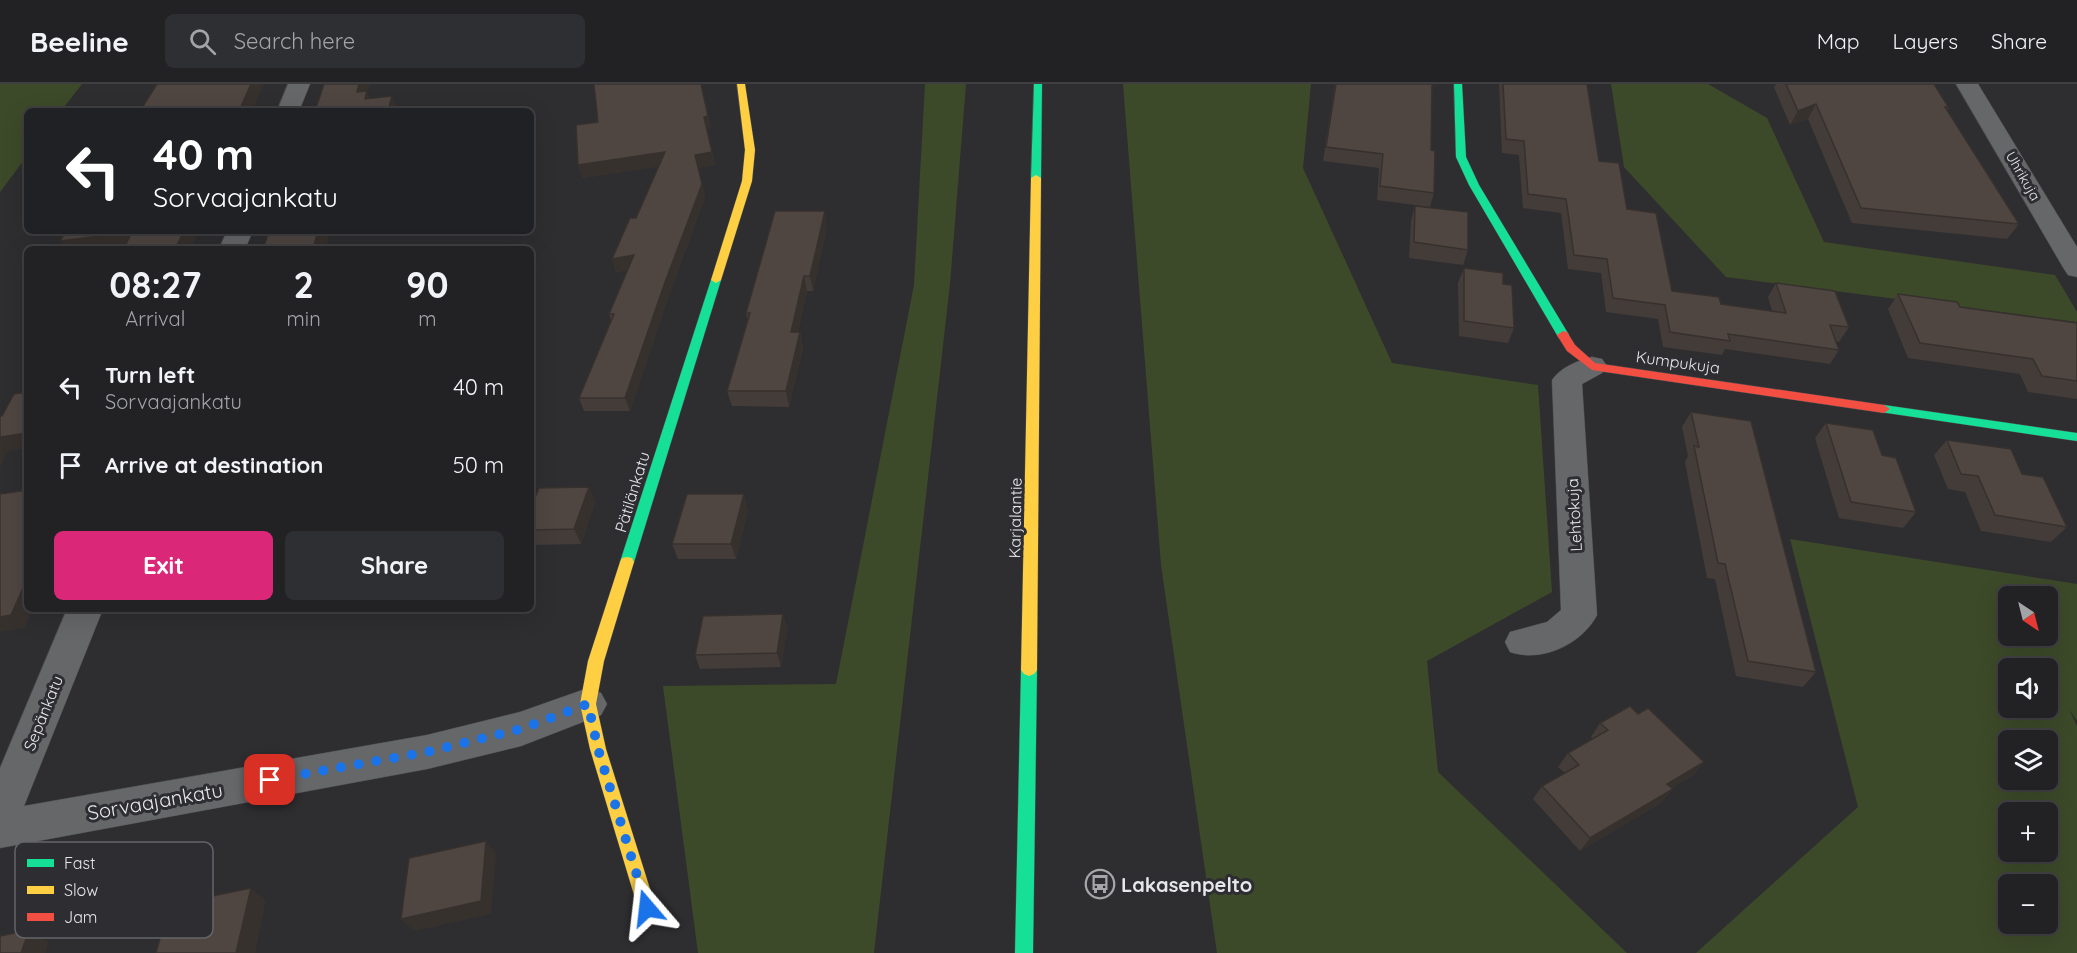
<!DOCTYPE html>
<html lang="en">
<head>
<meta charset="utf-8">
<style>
	body { margin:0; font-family:Quicksand,sans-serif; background:#2e2f32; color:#f1f3f6; height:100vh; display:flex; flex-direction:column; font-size:22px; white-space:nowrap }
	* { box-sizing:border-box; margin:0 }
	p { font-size:20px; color:#a2a4a7 }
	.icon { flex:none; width:33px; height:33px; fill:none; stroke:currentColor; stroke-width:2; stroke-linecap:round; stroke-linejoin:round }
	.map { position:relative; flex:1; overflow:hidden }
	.sheet { position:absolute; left:24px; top:162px; width:510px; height:366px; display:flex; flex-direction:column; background:#222225; border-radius:9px; box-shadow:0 6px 24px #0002,0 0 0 2px #3f3f42 }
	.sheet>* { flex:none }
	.hud { position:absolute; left:24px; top:24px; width:510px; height:126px; border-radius:9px; box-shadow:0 6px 24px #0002,0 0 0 2px #3f3f42; background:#202124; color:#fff; overflow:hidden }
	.needle { width:39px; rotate:145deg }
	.controls { position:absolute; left:1998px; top:502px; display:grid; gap:12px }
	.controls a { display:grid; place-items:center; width:60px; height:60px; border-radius:9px; background:#222225; box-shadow:0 6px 24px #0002,0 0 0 2px #3f3f42; font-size:30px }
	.pin { position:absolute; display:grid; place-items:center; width:51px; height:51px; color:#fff; margin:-26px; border-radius:12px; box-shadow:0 3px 9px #0006 }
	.me { position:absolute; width:66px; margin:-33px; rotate:343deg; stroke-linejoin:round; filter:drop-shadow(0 0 4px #0008) }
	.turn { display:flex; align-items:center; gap:21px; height:126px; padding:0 30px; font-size:27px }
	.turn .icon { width:78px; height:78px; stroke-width:2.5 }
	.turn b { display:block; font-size:42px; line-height:51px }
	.eta { display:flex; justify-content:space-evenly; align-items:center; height:102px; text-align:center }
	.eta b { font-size:36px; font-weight:700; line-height:42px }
	.button { display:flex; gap:12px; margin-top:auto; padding:12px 30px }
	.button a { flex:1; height:69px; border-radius:9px; background:#db2777; color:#fff; font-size:24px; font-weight:700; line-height:69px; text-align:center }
	.button a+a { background:#2e2f32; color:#f1f3f6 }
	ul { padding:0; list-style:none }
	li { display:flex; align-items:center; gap:18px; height:78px; padding:0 30px }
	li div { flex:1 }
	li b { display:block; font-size:22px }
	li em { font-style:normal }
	header { display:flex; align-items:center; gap:36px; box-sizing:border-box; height:84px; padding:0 30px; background:#222225; border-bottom:2px solid #3f3f42 }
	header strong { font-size:28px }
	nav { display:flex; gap:33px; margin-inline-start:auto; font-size:21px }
	.search { width:420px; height:54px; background:#2e2f32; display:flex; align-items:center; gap:15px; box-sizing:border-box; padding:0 21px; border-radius:9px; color:#a2a4a7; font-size:22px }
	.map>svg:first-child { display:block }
	.green { fill:#3d4a29; fill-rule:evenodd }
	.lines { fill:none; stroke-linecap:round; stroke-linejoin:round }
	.street-casing { stroke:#4c4d4f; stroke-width:1 }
	.fast-casing { stroke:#4c4d4f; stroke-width:1 }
	.slow-casing { stroke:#4c4d4f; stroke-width:1 }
	.jam-casing { stroke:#4c4d4f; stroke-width:1 }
	.street { fill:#666769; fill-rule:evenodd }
	.fast { fill:#16e098; fill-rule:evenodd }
	.slow { fill:#ffcf43; fill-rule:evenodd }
	.jam { fill:#f24e42; fill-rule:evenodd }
	.wall { fill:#443c39 }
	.shaded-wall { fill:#37312e }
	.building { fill:#4f4642; stroke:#37312e; stroke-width:1.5 }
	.route { stroke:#1a73e8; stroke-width:10; stroke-dasharray:0 18 }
	.labels { text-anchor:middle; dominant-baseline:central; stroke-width:6; stroke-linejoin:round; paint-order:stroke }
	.far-street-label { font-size:14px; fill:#e6e7ea; stroke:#2d2d32 }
	.street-label { font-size:16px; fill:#e6e7ea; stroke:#2d2d32 }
	.near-street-label { font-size:20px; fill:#e6e7ea; stroke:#2d2d32 }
	.near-poi-label { font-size:20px; font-weight:bold; fill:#e6e7ea; stroke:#2d2d32; text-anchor:start }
	.key { fill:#2d2d32; stroke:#646569; stroke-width:1.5 }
	.key-label { font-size:16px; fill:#e6e7ea }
</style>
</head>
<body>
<header>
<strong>Beeline</strong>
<div class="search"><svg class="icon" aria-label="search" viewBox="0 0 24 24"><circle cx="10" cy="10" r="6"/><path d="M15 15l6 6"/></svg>Search here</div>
<nav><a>Map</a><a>Layers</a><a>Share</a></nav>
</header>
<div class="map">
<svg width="2077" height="869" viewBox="0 0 2077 869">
	<rect width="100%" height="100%" fill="#2e2e31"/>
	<g class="green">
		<polygon points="0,0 82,0 61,27 27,27 27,72 0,108"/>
		<polygon points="925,0 966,0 950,200 874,869 698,869 663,602 836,600 914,201"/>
		<polygon points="1123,0 1311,0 1303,84 1392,279 1538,301 1552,508 1427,577 1438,688 1627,869 1217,869 1161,481"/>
		<polygon points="1611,0 1708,0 1767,34 1824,158 2055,191 2077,228 2077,238 1726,193 1624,83"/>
		<path d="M1790,455l287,45v137l-8,-12 8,17v227h-381l162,-146zM2008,513h40v39h-40zM2008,585h40v39h-40zM2008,657h40v39h-40zM2008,729h40v39h-40zM2008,801h40v39h-40z"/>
	</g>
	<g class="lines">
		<g class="street-casing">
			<g id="street">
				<polygon points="288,0 310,0 299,27 277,27"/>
				<polygon points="1956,0 1978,0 2077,163 2077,193 2068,191 2064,185"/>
				<polygon points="227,147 253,147 245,165 219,165"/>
				<path d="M1592,273l10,2 5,7 -5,7 -20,11 15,231c-15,29 -55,48 -87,37l-5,-10 5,-10 37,-10 14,-12 -9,-230c8,-12 26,-20 40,-23z"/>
				<polygon points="67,525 103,525 24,722 427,651 520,628 588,604 601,609 607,620 601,631 521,662 427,685 0,764 0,684"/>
			</g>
		</g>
		<g class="fast-casing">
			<g id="fast">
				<polygon points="1034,0 1042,0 1041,94 1036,97 1031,94"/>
				<polygon points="1454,0 1462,0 1466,73 1479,101 1569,251 1567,254 1559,254 1557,251 1469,101 1456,73"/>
				<polygon points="716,193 721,196 634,478 632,482 622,482 620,478 711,196"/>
				<polygon points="1884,321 2077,349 2077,357 1880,328 1878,325"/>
				<polygon points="1029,580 1034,582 1037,586 1033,869 1015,869 1021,586 1024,582"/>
			</g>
		</g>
		<g class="slow-casing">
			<g id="slow">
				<polygon points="737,0 745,0 755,66 752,97 721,196 716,199 711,196 742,97 745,66"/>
				<polygon points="1036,91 1041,94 1037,586 1034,590 1029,592 1024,590 1021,586 1031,94"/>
				<polygon points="627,473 632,474 634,478 604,577 596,620 606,665 656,824 653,830 647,833 641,830 638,824 590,665 580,620 588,577 620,478 622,474"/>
			</g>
		</g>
		<g class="jam-casing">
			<polygon id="jam" points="1563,247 1567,248 1575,261 1595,279 1884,321 1890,325 1884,329 1592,286 1567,267 1557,251"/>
		</g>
		<use href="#street" class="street"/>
		<use href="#fast" class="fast"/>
		<use href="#slow" class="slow"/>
		<use href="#jam" class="jam"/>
	</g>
	<g class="wall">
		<polygon points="701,0 711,45 707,45 715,81 698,84 705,113 668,214 630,327 584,327 579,314 611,237 609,230 627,186 616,188 612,175 636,134 659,82 583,94 578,81 598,38"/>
		<polygon points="1335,0 1432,0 1431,66 1434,109 1430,123 1377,116 1379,84 1323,77"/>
		<polygon points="1499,0 1587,0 1599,77 1627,125 1672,207 1721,220 1772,227 1768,213 1776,199 1849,243 1839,258 1836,257 1839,266 1830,280 1725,265 1722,271 1663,263 1658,235 1606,228 1601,189 1568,185 1561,129 1523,124 1519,71 1502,69"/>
		<polygon points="1776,0 1934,0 1949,24 1947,26 2019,140 2007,155 1852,139 1808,35 1790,41 1774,3"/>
		<polygon points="1415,122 1468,166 1463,181 1409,174 1411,137"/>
		<polygon points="827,143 813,207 807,207 798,248 800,248 803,264 789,323 732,322 727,307 748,237 746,229"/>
		<polygon points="1464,184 1503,200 1514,244 1508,259 1459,252 1458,199"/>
		<polygon points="1898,210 1960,223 2077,239 2077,315 2028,308 2020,290 1908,274 1888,225"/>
		<polygon points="1691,328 1816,588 1803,603 1736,592 1715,495 1707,494 1685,378 1688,372 1682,343"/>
		<polygon points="1826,339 1882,371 1916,428 1903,444 1839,434 1815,354"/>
		<polygon points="1947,356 2022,390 2067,443 2051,458 1981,447 1965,408 1948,405 1934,371"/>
		<polygon points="595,418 581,460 531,461 531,423"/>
		<polygon points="748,426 736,475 678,475 672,460"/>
		<polygon points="783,530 787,545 781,583 700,585 695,571"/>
		<polygon points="1638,630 1704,678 1692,692 1671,704 1661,719 1580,767 1533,715 1542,702 1565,689 1558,683 1568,669 1593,655 1591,653 1600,639"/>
	</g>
	<g class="shaded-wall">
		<polygon points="251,0 264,0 252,27 239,27"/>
		<polygon points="359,0 370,0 367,7 374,21 357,8"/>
		<polygon points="701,0 711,45 707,45 704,33"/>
		<polygon points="392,12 398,26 398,27 388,27"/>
		<polygon points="1816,20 1808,35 1790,41 1798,27"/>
		<polygon points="665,68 669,81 583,94 578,81"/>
		<polygon points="712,68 715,81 698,84 705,113 668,214 630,327 625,314 664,201 695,71"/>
		<polygon points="825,127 827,143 813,207 810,192"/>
		<polygon points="184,147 199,147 191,165 175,165"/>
		<polygon points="318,147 331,147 325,165 313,165"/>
		<polygon points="132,148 142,161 114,165 66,165 60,157"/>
		<polygon points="136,162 138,165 125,165 124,164"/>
		<polygon points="634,171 638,184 616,188 612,175"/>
		<polygon points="804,192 807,207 795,264 791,248"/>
		<polygon points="800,248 803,264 789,323 786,307"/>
		<polygon points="27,349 27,364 8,367 0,383 0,353"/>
		<polygon points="589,403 595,418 581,460 574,445"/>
		<polygon points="744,410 748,426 736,475 731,460"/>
		<polygon points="27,495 27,525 33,525 25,544 0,548 0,533"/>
		<polygon points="144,525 161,525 146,528"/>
		<polygon points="308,525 335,525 312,530"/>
		<polygon points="783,530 787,545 781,583 777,569"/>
		<polygon points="1704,678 1692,692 1656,713 1667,700"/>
		<polygon points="1673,705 1661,719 1580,767 1590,754"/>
		<polygon points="486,757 496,770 491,830 414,847 401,835"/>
		<polygon points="251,804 266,816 255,869 236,869"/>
		<polygon points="29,846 49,858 45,869 21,869"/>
	</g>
	<g class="building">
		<polygon points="157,0 251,0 239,27 140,27"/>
		<polygon points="324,0 359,0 357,8 367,7 365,15 392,12 388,27 315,27"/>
		<polygon points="594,0 701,0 708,32 704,33 712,68 695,71 702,100 664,201 625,314 579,314 614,230 609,230 634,171 612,175 630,134 636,134 665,68 578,81 576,41 598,38"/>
		<polygon points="1336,0 1432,0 1431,66 1435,67 1434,109 1380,102 1383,70 1326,63"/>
		<polygon points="1503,0 1587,0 1599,77 1619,79 1627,125 1656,129 1672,207 1719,213 1721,220 1786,229 1776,199 1835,207 1849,243 1830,241 1839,266 1728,250 1730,257 1670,248 1665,221 1613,214 1607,175 1574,171 1566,115 1528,110 1524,57 1506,55"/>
		<polygon points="1786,0 1934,0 1949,24 1945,23 2019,140 1861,124 1816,20 1798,27"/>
		<polygon points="1415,122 1468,128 1468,166 1414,158"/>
		<polygon points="775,127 825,127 810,192 804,192 791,248 800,248 786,307 727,307 750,229 746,229"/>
		<polygon points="66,147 184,147 175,165 135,165 136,162 124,164 132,148 60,157"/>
		<polygon points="269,147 318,147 313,165 263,165"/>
		<polygon points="1464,184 1503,189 1503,200 1512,201 1514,244 1464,237"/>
		<polygon points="1898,210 1957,218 1960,223 2077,239 2077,297 2042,292 2033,275 1920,259"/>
		<polygon points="27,308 27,349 0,353 0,332 2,332 14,310"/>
		<polygon points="1691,328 1751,337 1816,588 1748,577 1725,480 1718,479 1694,362 1699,363"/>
		<polygon points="1826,339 1873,346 1882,371 1896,374 1916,428 1851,418"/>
		<polygon points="1947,356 2011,365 2022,390 2043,393 2067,443 1995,431 1978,392 1961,390"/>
		<polygon points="589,403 574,445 531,446 531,423 539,404"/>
		<polygon points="27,406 27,495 11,531 0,533 0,410"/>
		<polygon points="687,410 744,410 731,460 672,460"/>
		<polygon points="783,530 777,569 695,571 703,532"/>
		<polygon points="1630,622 1638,630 1648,624 1704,678 1667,700 1673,705 1590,754 1542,702 1579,681 1568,669 1608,646 1600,639"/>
		<polygon points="486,757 481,817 401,835 409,774"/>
		<polygon points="251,804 236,869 156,869 169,821"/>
		<polygon points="29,846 21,869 0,869 0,852"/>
	</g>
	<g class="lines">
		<polyline class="route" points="270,696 427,668 521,645 588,620 598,665 647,824"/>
	</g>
	<defs>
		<g id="bus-ring" transform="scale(1.5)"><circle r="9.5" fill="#2d2d32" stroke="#a6a6a9" stroke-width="1.5"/><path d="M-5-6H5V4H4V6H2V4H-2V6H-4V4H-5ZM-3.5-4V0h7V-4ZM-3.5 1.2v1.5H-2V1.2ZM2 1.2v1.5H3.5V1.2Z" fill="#a6a6a9"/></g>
	</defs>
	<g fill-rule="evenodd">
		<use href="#bus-ring" x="1100" y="800"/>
	</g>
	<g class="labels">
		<g class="far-street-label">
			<text transform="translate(2023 92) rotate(60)">Uhrikuja</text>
		</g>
		<g class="street-label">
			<text transform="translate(1678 278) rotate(8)">Kumpukuja</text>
			<text transform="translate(632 408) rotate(-73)">Pätilänkatu</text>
			<text transform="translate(1574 431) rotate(-93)">Lehtokuja</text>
			<text transform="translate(1015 434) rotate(-89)">Karjalantie</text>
			<text transform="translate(43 629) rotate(-68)">Sepänkatu</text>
		</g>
		<g class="near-street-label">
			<text transform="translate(155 717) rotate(-10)">Sorvaajankatu</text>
		</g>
		<g class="near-poi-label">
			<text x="1121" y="800">Lakasenpelto</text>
		</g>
	</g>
	<rect x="15" y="758" width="198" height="96" rx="9" class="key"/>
	<rect x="27" y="775" width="27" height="8" fill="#16e098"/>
	<rect x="27" y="802" width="27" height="8" fill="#ffcf43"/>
	<rect x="27" y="829" width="27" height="8" fill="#f24e42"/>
	<g class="key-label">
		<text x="64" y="785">Fast</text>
		<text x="64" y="812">Slow</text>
		<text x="64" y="839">Jam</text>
	</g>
</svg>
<div class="controls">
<a><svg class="needle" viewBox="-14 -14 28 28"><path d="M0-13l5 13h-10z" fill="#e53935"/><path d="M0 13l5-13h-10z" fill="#a2a4a7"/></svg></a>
<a><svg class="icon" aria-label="sound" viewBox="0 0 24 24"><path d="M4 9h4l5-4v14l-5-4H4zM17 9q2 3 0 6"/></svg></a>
<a><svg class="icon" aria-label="layers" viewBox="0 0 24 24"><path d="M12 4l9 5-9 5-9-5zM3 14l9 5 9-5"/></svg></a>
<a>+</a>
<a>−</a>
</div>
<div class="pin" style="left:270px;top:696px;background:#d93025"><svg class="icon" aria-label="arrive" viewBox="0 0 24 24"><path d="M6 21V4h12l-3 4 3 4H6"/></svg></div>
<svg class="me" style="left:647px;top:824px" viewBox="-20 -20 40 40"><path d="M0-17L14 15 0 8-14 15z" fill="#1a73e8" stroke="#fff" stroke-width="4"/></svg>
<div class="hud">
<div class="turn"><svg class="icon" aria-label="left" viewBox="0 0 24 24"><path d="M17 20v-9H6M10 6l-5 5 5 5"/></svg><div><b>40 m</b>Sorvaajankatu</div></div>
</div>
<section class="sheet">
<div class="eta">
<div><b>08:27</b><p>Arrival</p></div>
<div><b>2</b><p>min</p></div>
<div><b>90</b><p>m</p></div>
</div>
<ul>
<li><svg class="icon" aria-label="left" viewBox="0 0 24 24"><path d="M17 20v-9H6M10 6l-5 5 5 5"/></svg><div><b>Turn left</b><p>Sorvaajankatu</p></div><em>40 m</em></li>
<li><svg class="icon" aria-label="arrive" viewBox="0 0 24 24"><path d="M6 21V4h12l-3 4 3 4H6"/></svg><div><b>Arrive at destination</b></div><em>50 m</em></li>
</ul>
<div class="button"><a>Exit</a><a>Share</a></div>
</section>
</div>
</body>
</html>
